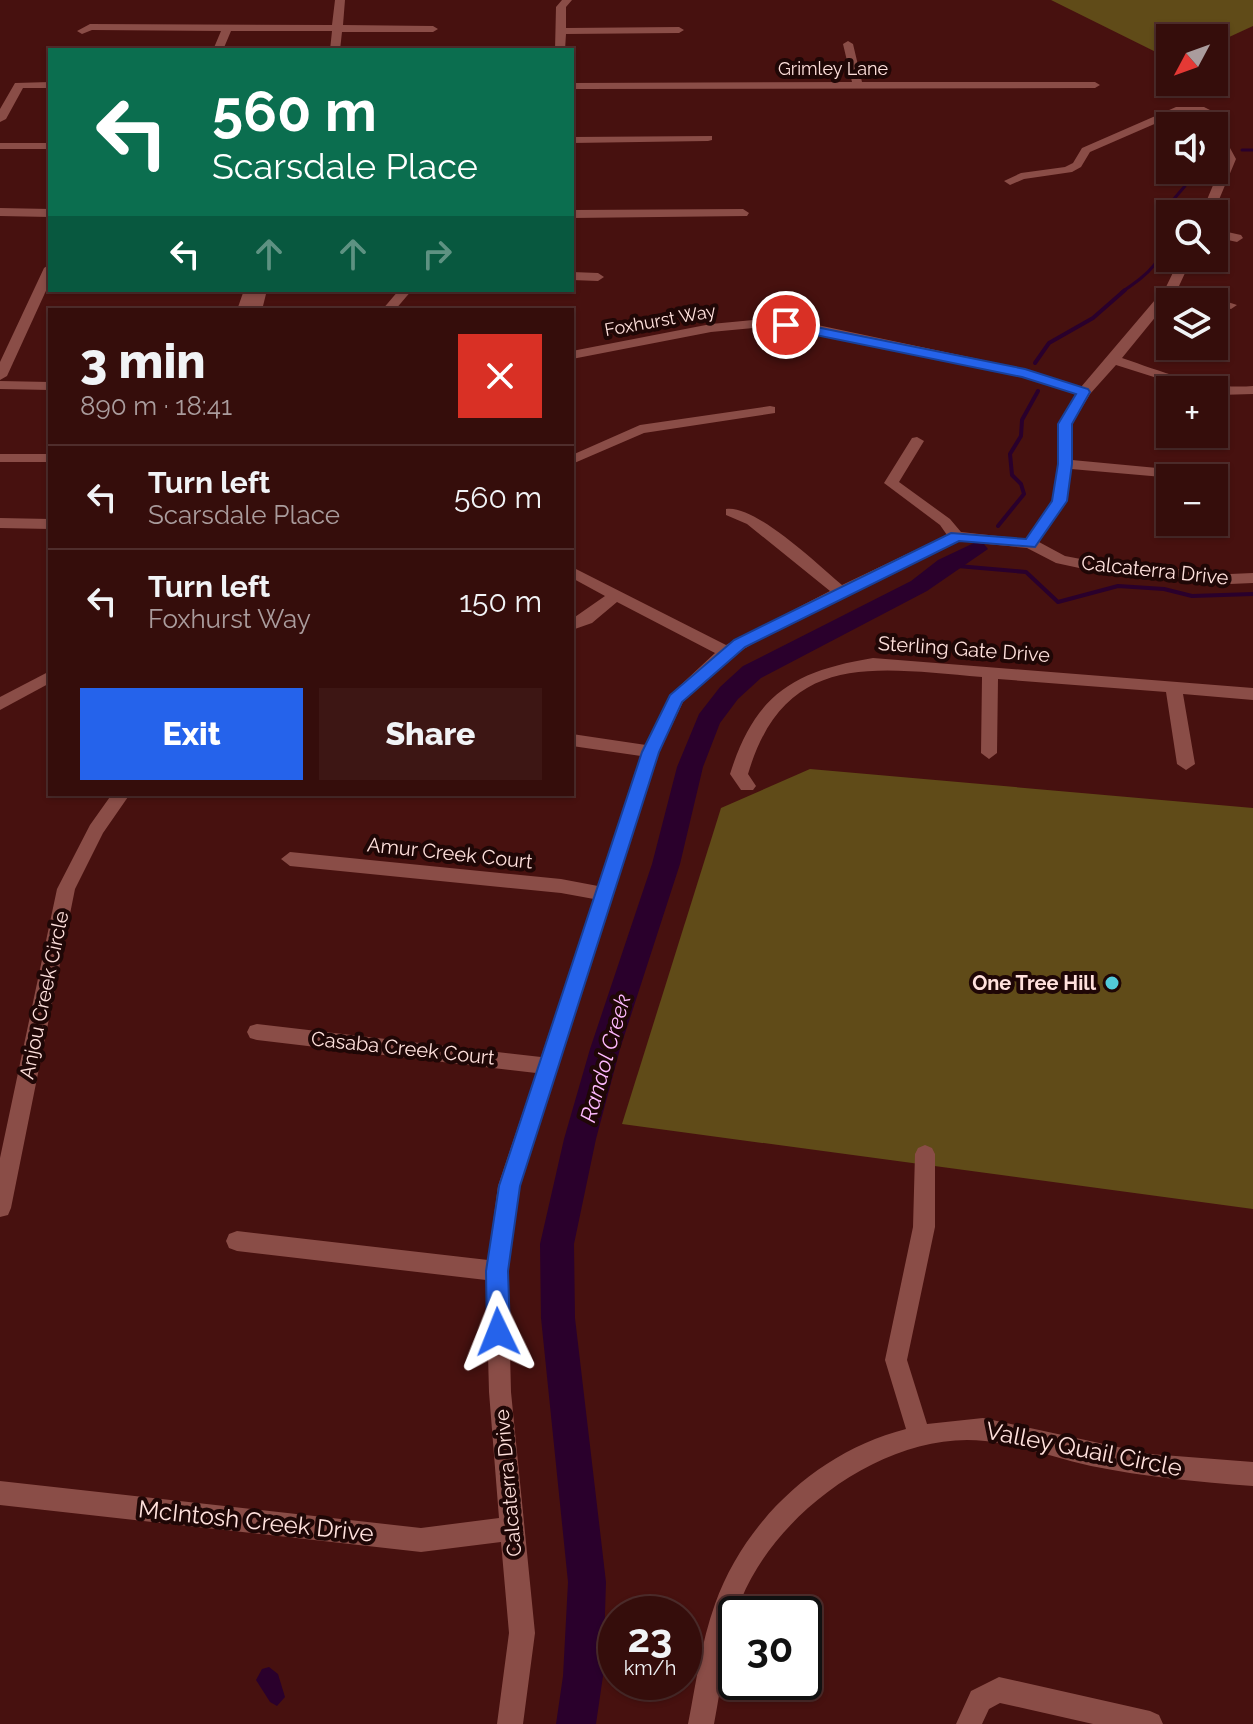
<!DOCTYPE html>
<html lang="en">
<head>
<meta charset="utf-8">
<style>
	body { margin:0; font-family:Raleway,sans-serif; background:#3d1614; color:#f1f3f6; height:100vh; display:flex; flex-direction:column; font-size:30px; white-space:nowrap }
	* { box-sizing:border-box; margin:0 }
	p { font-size:26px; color:#aa9c9d }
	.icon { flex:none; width:44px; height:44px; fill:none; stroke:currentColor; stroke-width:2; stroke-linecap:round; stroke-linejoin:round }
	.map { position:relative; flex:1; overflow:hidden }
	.side { position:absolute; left:48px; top:308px; width:526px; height:488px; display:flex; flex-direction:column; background:#350d0b; border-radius:0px; box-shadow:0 2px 6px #0004,0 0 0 2px #4f2d2c }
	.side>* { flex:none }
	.banner { position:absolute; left:48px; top:48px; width:526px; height:244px; border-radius:0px; box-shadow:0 2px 6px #0004,0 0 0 2px #4f2d2c; background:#0b6e4f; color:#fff; overflow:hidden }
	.needle { width:52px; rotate:229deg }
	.fabs { position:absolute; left:1156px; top:24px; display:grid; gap:16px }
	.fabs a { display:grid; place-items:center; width:72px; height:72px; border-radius:0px; background:#350d0b; box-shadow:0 2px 6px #0004,0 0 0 2px #4f2d2c; font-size:40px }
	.speed { position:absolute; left:598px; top:1596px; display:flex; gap:16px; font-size:40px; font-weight:700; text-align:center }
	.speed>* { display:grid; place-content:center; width:104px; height:104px; border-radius:50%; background:#350d0b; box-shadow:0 2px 6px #0004,0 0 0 2px #4f2d2c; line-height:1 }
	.speed small { font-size:20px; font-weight:400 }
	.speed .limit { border:4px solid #111; border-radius:12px; background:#fff; color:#111 }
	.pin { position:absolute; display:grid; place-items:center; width:68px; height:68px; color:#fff; margin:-34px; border:4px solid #fff; border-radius:50%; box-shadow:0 2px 8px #0007 }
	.me { position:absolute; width:88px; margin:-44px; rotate:358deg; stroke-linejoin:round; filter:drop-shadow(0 0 6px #0008) }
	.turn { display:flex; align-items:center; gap:28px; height:168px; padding:0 32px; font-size:36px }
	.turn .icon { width:104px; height:104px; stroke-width:2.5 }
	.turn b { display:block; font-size:56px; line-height:68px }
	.lanes { display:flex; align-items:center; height:76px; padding:0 32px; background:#0003; justify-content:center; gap:40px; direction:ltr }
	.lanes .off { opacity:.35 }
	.round { display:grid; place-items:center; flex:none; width:84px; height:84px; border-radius:0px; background:#3d1614 }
	.headline { display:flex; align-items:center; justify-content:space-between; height:136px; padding:0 32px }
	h1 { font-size:48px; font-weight:800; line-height:60px }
	.action { display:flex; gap:16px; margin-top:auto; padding:16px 32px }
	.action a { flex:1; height:92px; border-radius:0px; background:#2563eb; color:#fff; font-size:32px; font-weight:800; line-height:92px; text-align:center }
	.action a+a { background:#3d1614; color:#f1f3f6 }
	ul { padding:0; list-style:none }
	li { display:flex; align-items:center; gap:24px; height:104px; padding:0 32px; border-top:2px solid #4f2d2c }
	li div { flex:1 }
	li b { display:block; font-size:30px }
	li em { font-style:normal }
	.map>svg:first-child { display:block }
	.green { fill:#604b18 }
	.water { fill:#2a002c }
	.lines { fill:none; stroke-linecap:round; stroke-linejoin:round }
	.stream-far1 { stroke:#2a002c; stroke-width:3 }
	.stream { stroke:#2a002c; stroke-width:4 }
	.river { fill:#2a002c; fill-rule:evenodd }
	.minor { fill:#8a4d47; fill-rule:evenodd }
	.route { fill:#2563eb; stroke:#184099; stroke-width:2 }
	.poi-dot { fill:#52cbda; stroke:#1f0706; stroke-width:3 }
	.labels { text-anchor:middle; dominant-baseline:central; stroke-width:8; stroke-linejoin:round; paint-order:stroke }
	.far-street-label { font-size:18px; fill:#ffe1dd; stroke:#1f0706 }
	.street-label { font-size:20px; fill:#ffe1dd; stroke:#1f0706 }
	.poi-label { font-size:20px; font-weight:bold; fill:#ffe1dd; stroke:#1f0706; text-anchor:end }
	.water-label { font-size:22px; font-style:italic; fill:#feb9fe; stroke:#1f0706 }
	.near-street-label { font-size:24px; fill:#ffe1dd; stroke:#1f0706 }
</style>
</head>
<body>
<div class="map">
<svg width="1253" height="1724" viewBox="0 0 1253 1724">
	<rect width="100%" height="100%" fill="#47110f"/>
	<g class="green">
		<polygon points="1051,0 1253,0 1253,26 1214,44 1214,38 1170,38 1170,59"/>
		<polygon points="810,769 1253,808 1253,1209 622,1124 721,808"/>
	</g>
	<polygon class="water" points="269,1667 278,1674 285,1697 277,1706 270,1702 256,1680 262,1669"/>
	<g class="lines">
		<g class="stream-far1">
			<polyline points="1242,150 1253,150"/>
			<polyline points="1190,183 1204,175 1206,170"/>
			<polyline points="1166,223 1167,207 1185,186"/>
			<path d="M1122,292c27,-19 43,-30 45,-65"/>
		</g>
		<g class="stream">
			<polyline points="1035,363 1049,343 1093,318 1125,290"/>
			<polyline points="998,526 1024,494 1021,484 1012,475 1010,454 1021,436 1022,420 1038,391"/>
			<polyline points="946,565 1026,572 1058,602 1118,586 1164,589 1192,596 1253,594"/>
		</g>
		<polygon class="river" points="976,542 984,544 988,549 927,591 761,678 738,699 720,723 703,767 680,864 620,1049 596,1139 574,1244 575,1318 606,1582 603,1676 596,1724 556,1724 563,1676 568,1582 541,1318 540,1244 564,1139 590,1049 652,864 677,767 699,714 720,687 743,666 911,581 938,560"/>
		<g class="minor">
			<polygon points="335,0 345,0 343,25 433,26 438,29 433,32 342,32 340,50 330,50 332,31 231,31 223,50 213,50 221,31 92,30 82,34 77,31 90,24 332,25"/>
			<polygon points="562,0 572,0 566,7 566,28 679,27 684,30 679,33 566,34 565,50 555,50 556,7"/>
			<polygon points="848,41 853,44 862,82 1095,82 1100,85 1095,88 572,89 572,83 852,82 843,44"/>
			<polygon points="50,82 50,88 23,88 6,119 0,122 0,109 15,83"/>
			<polygon points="1176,107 1204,107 1210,110 1204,113 1182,112 1090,152 1081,167 1072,172 1024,179 1010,185 1004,181 1021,173 1065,167 1073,163 1082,148"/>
			<polygon points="1210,126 1218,126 1236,159 1213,214 1201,214 1224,159 1214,139 1214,126"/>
			<polygon points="712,136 712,140 708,141 572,143 572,137"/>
			<rect x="0" y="143" width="50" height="6"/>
			<polygon points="0,208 50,209 50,217 0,216"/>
			<polygon points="743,209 749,213 747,216 572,218 572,210"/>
			<polygon points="1214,229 1241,235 1243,238 1237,242 1214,237"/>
			<path d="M1180,258h12l-13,28 58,19 -6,4 -56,-16 -53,65c44,15 85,32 131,28v8l-34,1 -5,-1v-4h-19l-79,-25 -26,29 -18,30v36l128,12 7,4 -33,2 -103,-9 -5,32 -27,41 26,14 42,8h46l54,11 46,-2v10l-46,2 -54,-11h-46l-51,-11 -29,-15 -69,-7 -189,93 -37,22 -49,46 -24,50 -139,434 -12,85 3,121 24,241 -12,91h-26l12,-91 -8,-91 -80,10 -421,-47v-24l421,47 78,-10 -10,-126 -3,-112 -249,-29 -8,-3 -3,-7 3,-7 8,-3 251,29 10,-74 38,-113 -279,-33 -7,-2 -3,-6 3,-6 7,-2 284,33 53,-158 -33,-6 -271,-27 -9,-7 9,-7 271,27 37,7 43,-130 -69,-10v-12l74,11 24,-50 45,-42 -98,-51 -25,21 -20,7v-11l33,-23 -33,-18v-11l154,78 104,-54 -83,-67 -21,-9v-6c29,-5 93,57 116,76l105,-50 -7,-10 -56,-42 28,-45 5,-1 7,4 -25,41 51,37 11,13 65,7 26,-38 6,-37v-40l18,-30 -54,-18 -214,-45 -44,-4 -53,5 -139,27v-8l139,-27 53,-5 44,4 217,46 56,18 85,-100z"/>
			<polygon points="50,264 50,282 7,376 0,380 0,362 44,268"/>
			<polygon points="572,272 598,273 604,277 598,281 572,280"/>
			<polygon points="244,290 267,290 262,310 237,310"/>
			<polygon points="399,290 412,290 395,310 382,310"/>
			<polygon points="0,381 50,382 50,390 0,389"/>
			<polygon points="770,406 775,407 775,413 644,433 572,464 572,455 640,425"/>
			<rect x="0" y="454" width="50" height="8"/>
			<polygon points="0,518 50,519 50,529 0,528"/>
			<path d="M873,658l380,30v12l-70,-6 12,70 -9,6 -9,-6 -11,-72 -168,-13 -1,74 -8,6 -8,-6 1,-76c-104,-8 -197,-29 -234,97l8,12 -3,4h-12l-11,-16c25,-80 64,-103 143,-116z"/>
			<polygon points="50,671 50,683 0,710 0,697"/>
			<polygon points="112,794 130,794 103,833 75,889 11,1208 8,1215 0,1217 0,1158 57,889 90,825"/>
			<path d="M925,1145l7,3 3,6v73l-28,133 20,64 56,-6 167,36 103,8v24c-55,-4 -108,-9 -162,-20 -35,-8 -71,-21 -106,-25 -97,-11 -209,71 -244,159 -15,39 -19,83 -27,124h-26c8,-40 13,-81 27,-120 30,-84 104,-153 191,-175l-21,-69 28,-133 2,-73 3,-6z"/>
			<polygon points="999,1677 1150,1711 1159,1715 1163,1724 1093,1724 1000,1703 989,1709 982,1724 956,1724 971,1691"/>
		</g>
	</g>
	<polygon class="route" points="786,321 1025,369 1088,389 1090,392 1072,424 1072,464 1067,501 1035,547 959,541 745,647 682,702 659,752 520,1186 508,1271 510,1332 506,1339 498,1342 490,1339 487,1332 486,1271 499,1186 642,752 670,695 734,640 951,533 1026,539 1052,501 1058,464 1058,424 1076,394 1022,377 781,328 781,322"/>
	<circle class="poi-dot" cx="1112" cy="983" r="8"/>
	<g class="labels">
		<g class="far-street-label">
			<text x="833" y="68">Grimley Lane</text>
			<text transform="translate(660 320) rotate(-10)">Foxhurst Way</text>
		</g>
		<g class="street-label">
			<text transform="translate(1155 570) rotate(6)">Calcaterra Drive</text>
			<text transform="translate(964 649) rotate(4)">Sterling Gate Drive</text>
			<text transform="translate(450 853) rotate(6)">Amur Creek Court</text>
			<text transform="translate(44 995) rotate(-78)">Anjou Creek Circle</text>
			<text transform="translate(403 1048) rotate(6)">Casaba Creek Court</text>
			<text transform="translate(508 1483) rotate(-95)">Calcaterra Drive</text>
		</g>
		<g class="poi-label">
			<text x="1096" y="983">One Tree Hill</text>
		</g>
		<g class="water-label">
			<text transform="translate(605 1058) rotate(-74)">Randol Creek</text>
		</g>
		<g class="near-street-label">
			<text transform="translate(1084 1449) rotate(11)">Valley Quail Circle</text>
			<text transform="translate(256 1521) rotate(6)">McIntosh Creek Drive</text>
		</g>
	</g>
</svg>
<div class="fabs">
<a><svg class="needle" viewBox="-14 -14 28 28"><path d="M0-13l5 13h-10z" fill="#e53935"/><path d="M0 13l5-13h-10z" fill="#aa9c9d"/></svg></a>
<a><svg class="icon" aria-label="sound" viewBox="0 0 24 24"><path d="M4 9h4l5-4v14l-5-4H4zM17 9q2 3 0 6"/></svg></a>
<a><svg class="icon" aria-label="search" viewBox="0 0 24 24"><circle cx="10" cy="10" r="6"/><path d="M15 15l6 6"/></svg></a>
<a><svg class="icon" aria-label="layers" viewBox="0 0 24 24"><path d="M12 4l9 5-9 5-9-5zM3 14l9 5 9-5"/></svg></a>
<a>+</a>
<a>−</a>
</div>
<div class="speed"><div>23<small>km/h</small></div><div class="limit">30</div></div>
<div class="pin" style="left:786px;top:325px;background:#d93025"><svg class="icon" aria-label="arrive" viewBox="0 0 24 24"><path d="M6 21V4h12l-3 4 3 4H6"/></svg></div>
<svg class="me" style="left:498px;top:1332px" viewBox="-20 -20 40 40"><path d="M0-17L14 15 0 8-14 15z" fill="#2563eb" stroke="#fff" stroke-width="4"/></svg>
<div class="banner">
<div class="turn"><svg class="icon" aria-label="left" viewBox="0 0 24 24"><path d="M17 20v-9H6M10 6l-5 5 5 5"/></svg><div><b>560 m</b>Scarsdale Place</div></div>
<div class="lanes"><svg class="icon" aria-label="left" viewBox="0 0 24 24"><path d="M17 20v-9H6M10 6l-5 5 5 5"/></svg><svg class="icon off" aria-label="ahead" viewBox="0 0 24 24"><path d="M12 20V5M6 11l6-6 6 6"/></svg><svg class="icon off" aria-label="ahead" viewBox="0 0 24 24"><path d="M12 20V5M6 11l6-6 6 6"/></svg><svg class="icon off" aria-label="right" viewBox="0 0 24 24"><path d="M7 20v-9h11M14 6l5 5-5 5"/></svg></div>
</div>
<section class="side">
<div class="headline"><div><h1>3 min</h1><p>890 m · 18:41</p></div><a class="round" style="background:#d93025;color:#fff"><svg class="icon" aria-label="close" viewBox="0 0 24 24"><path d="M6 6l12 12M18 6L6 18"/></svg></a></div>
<ul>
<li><svg class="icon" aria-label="left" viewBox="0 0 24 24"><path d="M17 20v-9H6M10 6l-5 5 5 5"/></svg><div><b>Turn left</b><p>Scarsdale Place</p></div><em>560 m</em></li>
<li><svg class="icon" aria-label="left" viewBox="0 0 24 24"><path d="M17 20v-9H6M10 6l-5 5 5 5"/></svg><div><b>Turn left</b><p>Foxhurst Way</p></div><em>150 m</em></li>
</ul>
<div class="action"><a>Exit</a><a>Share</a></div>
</section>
</div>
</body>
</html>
